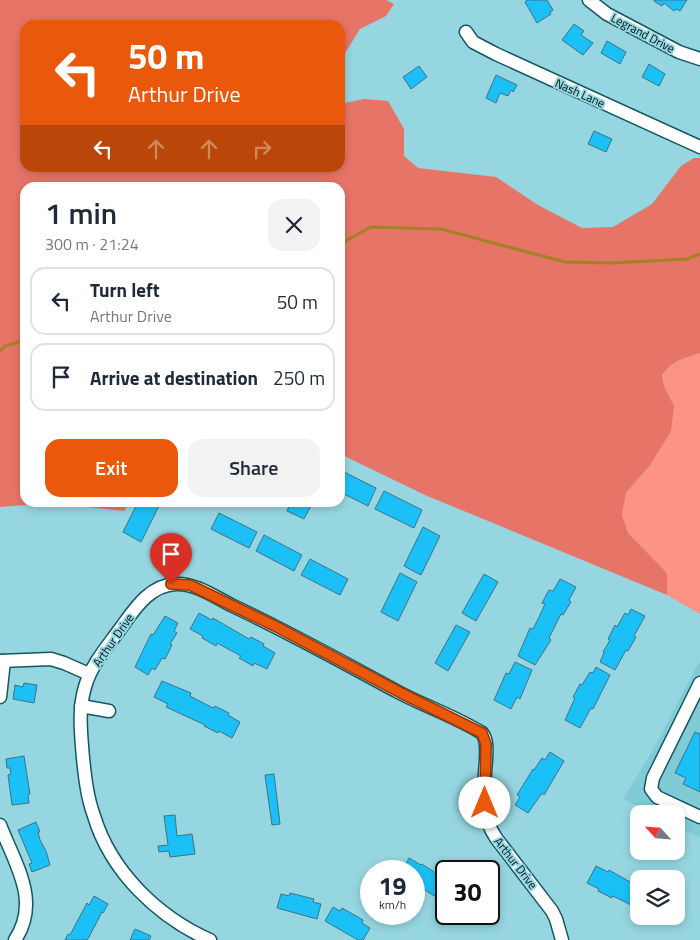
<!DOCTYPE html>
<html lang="en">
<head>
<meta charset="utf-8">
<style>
	body { margin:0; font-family:"Titillium Web",sans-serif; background:#f2f2f3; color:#1f2937; height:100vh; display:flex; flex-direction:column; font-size:19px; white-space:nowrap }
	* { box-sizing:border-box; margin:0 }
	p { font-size:16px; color:#747a83 }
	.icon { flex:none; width:28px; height:28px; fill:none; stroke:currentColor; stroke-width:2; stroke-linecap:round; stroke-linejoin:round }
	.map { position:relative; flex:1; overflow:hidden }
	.side { position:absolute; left:20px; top:182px; width:325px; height:325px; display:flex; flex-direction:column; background:#fff; border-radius:15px; box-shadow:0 2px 8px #0003 }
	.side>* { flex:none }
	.banner { position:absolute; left:20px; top:20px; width:325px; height:152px; border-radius:15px; box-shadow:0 2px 8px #0003; background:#ea580c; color:#fff; overflow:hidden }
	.needle { width:32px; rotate:296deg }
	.fabs { position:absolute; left:630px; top:805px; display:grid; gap:10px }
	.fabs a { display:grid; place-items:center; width:55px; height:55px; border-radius:10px; background:#fff; box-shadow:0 2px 8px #0003; font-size:25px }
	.speed { position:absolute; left:360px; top:860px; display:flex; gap:10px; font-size:25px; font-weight:700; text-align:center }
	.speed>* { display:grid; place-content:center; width:65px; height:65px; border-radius:50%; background:#fff; box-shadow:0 2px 8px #0003; line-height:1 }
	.speed small { font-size:12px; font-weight:400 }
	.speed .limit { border:2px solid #111; border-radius:8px; background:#fff; color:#111 }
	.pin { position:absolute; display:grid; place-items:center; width:42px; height:42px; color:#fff; margin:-51px -21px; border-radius:50% 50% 50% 0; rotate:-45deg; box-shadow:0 0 5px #0007 }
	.pin .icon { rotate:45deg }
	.me { position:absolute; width:55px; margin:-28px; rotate:0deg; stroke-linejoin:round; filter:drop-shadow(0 0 4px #0008) }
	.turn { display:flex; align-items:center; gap:18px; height:105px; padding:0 25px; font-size:22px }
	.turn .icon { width:65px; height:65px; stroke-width:2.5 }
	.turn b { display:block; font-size:35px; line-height:42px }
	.lanes { display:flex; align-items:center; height:48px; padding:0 25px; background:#0003; justify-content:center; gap:25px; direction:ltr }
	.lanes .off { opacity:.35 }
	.round { display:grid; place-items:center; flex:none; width:52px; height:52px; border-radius:15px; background:#f2f2f3 }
	.overview { display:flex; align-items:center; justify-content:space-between; height:85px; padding:0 25px }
	h1 { font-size:30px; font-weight:600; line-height:38px }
	.cta { display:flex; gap:10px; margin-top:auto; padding:10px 25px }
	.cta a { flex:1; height:58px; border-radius:15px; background:#ea580c; color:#fff; font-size:20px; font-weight:600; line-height:58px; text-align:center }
	.cta a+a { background:#f2f2f3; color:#1f2937 }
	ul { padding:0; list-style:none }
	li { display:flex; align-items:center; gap:15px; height:68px; margin:0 10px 8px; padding:0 15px; border:2px solid #e0e1e3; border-radius:15px }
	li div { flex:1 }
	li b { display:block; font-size:19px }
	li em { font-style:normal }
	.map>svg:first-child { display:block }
	.built { fill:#81cbd6 }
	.green { fill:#fc9384 }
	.forest { fill:#e77567 }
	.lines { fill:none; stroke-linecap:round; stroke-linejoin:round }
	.stream { stroke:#a28222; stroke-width:3 }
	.building { fill:#1bc0f7; stroke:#3f7289 }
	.minor-casing { stroke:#135760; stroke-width:15 }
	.minor { stroke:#fff; stroke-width:12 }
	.route-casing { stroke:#983908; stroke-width:12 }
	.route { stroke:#ea580c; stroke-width:9 }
	.labels { text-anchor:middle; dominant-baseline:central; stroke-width:4; stroke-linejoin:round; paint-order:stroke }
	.street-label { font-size:12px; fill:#001317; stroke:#96d6e0 }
</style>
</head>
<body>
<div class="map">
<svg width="700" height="940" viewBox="0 0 700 940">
	<rect width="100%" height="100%" fill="#96d6e0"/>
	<polygon class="built" points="699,662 700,662 700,838 676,826 676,814 652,814 623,799 653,750"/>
	<path class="green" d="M700,353v261l-33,-19v-22l-39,-40 -6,-18 4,-22 24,-28 24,-59 -10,-20 -2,-9c10,-17 21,-18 38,-24z"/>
	<path class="forest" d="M0,0h386l8,4 -8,12 -26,13 -20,32v-36h-315v143h315v-64l24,-5 24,2 16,28v27l14,12 78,9 42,28 44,23 31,-1 39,-23 29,-38 13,-8h6v195c-17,6 -28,7 -38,23l2,10 10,20 -3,25 -21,34 -24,28 -4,22 6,18 39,40v22l-242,-100 -85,-41v-266h-315v314l103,1 -4,8 -73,-8 -51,4z"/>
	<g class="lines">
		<g class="stream">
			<polyline points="340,244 371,227 441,229 565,262 612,263 687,259 700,254"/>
			<polyline points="0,351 5,346 25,340"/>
		</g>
	</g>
	<g class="building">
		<polygon points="527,0 547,0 553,10 550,12 551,14 537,23 525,2"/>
		<polygon points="654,0 687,0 680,11 676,9 674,11 664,3 662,6 654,1"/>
		<polygon points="574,24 584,31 581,35 593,43 583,55 562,40"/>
		<polygon points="607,41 626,52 620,64 601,53"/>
		<polygon points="649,64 665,74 659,86 642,77"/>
		<polygon points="419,66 427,77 411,89 403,77"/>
		<polygon points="496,75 517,85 513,92 511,90 508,96 500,93 496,103 486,98"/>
		<polygon points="594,131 612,139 606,152 588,144"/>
		<polygon points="340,470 376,488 368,506 340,492"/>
		<polygon points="384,491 422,510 414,528 375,509"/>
		<polygon points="138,502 152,502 159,506 141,542 123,532"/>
		<polygon points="291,502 313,502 304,519 287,511"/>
		<polygon points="219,513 257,532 249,548 211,529"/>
		<polygon points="423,527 440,536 421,575 404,566"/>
		<polygon points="264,535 302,555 294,571 256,551"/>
		<polygon points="310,559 348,579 340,595 301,575"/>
		<polygon points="400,573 417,582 398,621 381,612"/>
		<polygon points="484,574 498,582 476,621 462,613"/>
		<polygon points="560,579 576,587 569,600 571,602 563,615 561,614 549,638 551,640 535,665 518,656 530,628 533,629 539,617 545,604 542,603 549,590 553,591"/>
		<polygon points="631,609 645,616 634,636 636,637 628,651 626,650 615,670 600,662 604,653 603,652 610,640 608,639 615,625 617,627 625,613 628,615"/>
		<polygon points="199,613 212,620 213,618 249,639 251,637 264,644 263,646 275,653 267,669 254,663 253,666 239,658 241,656 217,643 216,646 202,638 203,636 190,629"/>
		<polygon points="165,616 178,623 174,631 177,633 170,644 172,645 165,659 162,658 155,670 152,668 148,675 135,667 151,634 153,635"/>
		<polygon points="456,625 470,632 448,671 435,663"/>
		<polygon points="515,662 532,670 520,699 517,697 511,709 494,700 506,673 509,674"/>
		<polygon points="596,667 610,675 593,709 591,708 580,728 565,720 575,698 573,697 580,684 582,685 590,672 593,673"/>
		<polygon points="162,681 191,693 190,696 213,708 215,706 229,713 228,715 240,722 232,738 219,731 218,733 204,726 205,725 166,707 168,704 154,697"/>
		<polygon points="24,683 37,685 34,703 13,699 15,685 23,687"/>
		<polygon points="695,732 700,734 700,792 683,784 686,778 675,773"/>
		<polygon points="550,752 564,761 544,795 542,793 528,813 515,805 520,797 517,795 533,769 534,770 542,758 545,760"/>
		<polygon points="24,756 30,794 28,795 29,803 12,805 8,775 11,774 10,768 7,768 6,759"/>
		<polygon points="274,774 280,824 272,825 265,775"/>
		<polygon points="175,815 177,836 192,834 195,854 170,857 169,851 159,852 158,846 168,845 164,816"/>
		<polygon points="36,822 40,832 38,832 40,840 46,851 50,865 32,872 29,864 32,863 18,830"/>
		<polygon points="409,858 421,865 422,864 446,880 436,897 425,890 423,892 414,887 414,871 402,871"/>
		<polygon points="596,866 608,872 609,870 639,887 639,911 636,910 637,908 613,896 612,898 598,891 599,889 587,883"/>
		<polygon points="290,893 314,899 313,902 321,904 317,919 277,908 281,894 289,896"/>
		<polygon points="94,896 108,904 103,913 102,912 89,937 87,940 65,940 68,934 70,935 87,903 89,905"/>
		<polygon points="489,903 495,907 485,924 473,917 472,919 462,914 489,914"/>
		<polygon points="333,907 340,911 342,908 363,920 362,923 370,928 363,940 358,940 325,921"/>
		<polygon points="135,929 151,936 149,940 130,940"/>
	</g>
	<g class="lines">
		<g class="minor-casing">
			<g id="minor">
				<polyline points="589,0 607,14 679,52 700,59"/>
				<polyline points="466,32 473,42 496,54 700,147"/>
				<polyline points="0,661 51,659 64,663 89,674"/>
				<polyline points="700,683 653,778 651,789 657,797 700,817"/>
				<polyline points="0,697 4,661"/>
				<polyline points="81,706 109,711"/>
				<path d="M0,825c15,39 41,76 15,115"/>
				<path d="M210,940c-52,-23 -99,-68 -116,-124 -7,-19 -9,-39 -11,-58 -2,-24 -5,-48 2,-71 6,-22 22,-40 35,-58 14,-19 29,-44 56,-45 19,-1 39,13 55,21 58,27 113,58 169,88 27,14 56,24 82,40 6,8 4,18 4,27 -2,27 -6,55 10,78l56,73 4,8 6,21"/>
			</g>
		</g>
		<use href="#minor" class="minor"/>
	</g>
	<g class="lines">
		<g class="route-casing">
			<polyline id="route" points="171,584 190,585 227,603 275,626 401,693 482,733 486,744 485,803"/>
		</g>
		<use href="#route" class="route"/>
	</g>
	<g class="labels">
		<g class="street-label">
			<text transform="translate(643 33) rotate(28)">Legrand Drive</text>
			<text transform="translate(580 93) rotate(24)">Nash Lane</text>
			<text transform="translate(113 640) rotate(-55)">Arthur Drive</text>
			<text transform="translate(516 863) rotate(52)">Arthur Drive</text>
		</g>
	</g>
</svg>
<div class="fabs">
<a><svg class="needle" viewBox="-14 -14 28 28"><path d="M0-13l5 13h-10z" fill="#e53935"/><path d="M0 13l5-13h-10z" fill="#747a83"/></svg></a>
<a><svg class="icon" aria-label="layers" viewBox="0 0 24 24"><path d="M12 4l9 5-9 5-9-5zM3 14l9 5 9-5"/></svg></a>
</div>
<div class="speed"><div>19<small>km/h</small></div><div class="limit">30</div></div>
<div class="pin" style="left:171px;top:584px;background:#d93025"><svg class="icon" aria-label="arrive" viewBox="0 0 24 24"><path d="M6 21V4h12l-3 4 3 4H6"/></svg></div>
<svg class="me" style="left:485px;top:803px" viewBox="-20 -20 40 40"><circle r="19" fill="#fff"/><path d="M0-13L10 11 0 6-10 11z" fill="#ea580c"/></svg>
<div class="banner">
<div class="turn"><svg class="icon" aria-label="left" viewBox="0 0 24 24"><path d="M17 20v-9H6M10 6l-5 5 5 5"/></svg><div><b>50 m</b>Arthur Drive</div></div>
<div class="lanes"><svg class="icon" aria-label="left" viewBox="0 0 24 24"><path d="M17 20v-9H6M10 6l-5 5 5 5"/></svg><svg class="icon off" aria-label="ahead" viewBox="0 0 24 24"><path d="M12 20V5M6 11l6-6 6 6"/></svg><svg class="icon off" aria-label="ahead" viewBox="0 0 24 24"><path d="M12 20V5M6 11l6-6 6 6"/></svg><svg class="icon off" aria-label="right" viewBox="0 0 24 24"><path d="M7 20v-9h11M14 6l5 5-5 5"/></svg></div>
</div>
<section class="side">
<div class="overview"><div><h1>1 min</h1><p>300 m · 21:24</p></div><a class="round"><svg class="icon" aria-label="close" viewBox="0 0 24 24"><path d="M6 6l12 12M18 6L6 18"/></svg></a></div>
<ul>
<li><svg class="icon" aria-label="left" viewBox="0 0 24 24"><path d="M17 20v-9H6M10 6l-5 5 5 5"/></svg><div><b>Turn left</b><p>Arthur Drive</p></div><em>50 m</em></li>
<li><svg class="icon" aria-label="arrive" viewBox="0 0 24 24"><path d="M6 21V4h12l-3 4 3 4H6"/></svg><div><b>Arrive at destination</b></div><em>250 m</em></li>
</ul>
<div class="cta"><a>Exit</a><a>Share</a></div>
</section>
</div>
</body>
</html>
